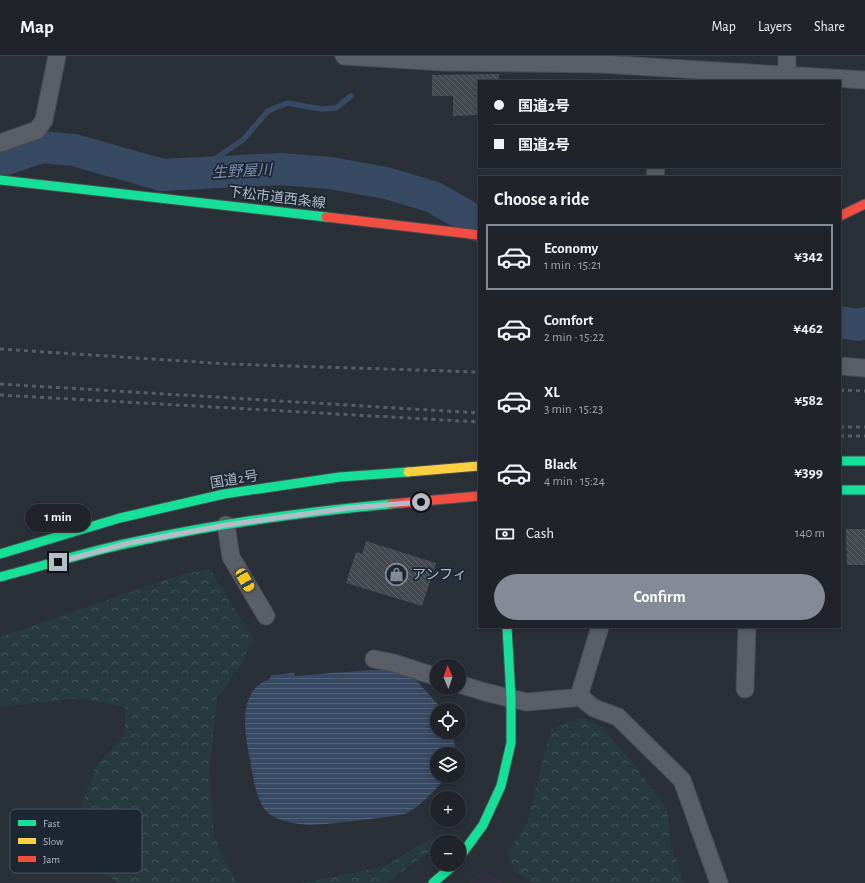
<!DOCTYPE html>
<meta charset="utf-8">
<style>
body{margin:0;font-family:"Alegreya Sans","Noto Sans JP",sans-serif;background:#282c32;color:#f1f3f6;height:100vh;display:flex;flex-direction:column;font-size:15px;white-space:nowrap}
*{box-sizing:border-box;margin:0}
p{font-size:13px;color:#a2a4a8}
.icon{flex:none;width:22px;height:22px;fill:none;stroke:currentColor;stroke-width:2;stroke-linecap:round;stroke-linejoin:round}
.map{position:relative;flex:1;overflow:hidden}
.details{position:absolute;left:478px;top:120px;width:363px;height:452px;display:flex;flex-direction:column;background:#20242a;border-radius:0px;box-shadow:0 2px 6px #0003,0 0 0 1px #3d4147}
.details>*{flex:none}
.banner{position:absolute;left:478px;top:24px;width:363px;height:88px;border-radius:0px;box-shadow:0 2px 6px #0003,0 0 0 1px #3d4147;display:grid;align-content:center;height:88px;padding:0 16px;background:#20242a}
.needle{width:26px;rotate:358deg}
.buttons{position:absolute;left:430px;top:603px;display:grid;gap:8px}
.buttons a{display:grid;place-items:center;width:36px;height:36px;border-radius:50%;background:#20242a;box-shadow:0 2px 6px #0003,0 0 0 1px #3d4147;font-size:20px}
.end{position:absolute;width:18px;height:18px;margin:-9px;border:5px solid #b4bcc9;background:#111;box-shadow:0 0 0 2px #111}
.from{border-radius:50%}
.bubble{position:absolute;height:28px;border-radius:14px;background:#20242a;box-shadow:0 2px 6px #0003,0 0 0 1px #3d4147;font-size:13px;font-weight:600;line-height:28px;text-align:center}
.car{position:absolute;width:12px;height:24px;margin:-12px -6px;border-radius:5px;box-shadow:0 0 3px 1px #0007;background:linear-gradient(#f5c518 24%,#345 0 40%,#f5c518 0 76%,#345 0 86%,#f5c518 0)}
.banner b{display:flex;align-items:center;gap:14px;height:38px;font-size:15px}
.banner b+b{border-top:1px solid #3d4147}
.banner i{width:10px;height:10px;background:#f1f3f6}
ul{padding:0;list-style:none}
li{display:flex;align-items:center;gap:12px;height:66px;margin:0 8px 6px;padding:0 8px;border:2px solid transparent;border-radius:0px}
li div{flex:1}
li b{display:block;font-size:15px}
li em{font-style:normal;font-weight:600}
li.selected{border-color:#848b96}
li>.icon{width:36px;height:36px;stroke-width:1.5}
h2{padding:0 16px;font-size:18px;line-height:48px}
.pay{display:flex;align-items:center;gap:10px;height:44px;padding:0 16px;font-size:15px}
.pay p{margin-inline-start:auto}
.action{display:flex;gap:8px;margin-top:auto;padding:8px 16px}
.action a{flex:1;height:46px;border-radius:24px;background:#848b96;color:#fff;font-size:16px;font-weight:600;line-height:46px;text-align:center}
header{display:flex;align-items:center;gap:24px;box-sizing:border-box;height:56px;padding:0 20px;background:#20242a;border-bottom:1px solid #3d4147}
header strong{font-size:19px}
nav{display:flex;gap:22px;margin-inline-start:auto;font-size:14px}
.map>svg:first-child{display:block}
.medical{fill:#31303e}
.forest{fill:url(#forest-crowns)}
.water{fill:url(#water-rules)}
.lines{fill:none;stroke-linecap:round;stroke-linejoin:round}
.stream{stroke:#384963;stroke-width:5.5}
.river{stroke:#384963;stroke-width:32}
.building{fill:url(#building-back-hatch)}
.street-casing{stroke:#484c53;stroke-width:19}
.fast-casing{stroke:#484c53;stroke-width:11}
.slow-casing{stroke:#484c53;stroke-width:11}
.jam-casing{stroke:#484c53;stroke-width:11}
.street{stroke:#5a5e66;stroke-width:17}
.fast{stroke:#16e098;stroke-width:9}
.slow{stroke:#ffcf43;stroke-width:9}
.jam{stroke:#f24e42;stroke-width:9}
.rail{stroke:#595d64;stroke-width:3;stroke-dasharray:4 4;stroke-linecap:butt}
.route{stroke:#b4bcc9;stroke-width:5}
.labels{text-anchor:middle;stroke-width:3.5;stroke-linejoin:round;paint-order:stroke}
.street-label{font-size:14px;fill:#b4bcc9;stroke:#1d2633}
.poi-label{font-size:14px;fill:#b4bcc9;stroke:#1d2633;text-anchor:start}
.water-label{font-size:15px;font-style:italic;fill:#7c92b1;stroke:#1d2633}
.key{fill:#1d2633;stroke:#4a5360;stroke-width:1}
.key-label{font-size:11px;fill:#b4bcc9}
</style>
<header>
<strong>Map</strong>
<nav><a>Map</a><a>Layers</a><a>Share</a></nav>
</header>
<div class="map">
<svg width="865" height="827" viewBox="0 0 865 827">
<defs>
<pattern id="forest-crowns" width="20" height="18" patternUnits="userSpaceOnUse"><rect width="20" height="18" fill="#273a3e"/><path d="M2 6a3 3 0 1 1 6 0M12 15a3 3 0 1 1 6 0" fill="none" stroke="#445559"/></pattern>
<pattern id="water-rules" width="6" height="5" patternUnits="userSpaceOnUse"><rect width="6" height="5" fill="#384963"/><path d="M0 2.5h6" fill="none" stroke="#526178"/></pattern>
<pattern id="building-back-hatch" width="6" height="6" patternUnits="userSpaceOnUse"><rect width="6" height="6" fill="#444950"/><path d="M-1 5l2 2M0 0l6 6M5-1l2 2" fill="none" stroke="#5d6168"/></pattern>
</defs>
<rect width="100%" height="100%" fill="#2a3038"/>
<path class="medical" d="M 483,814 L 504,827 L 469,827 Z"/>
<path class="forest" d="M 210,513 L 253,582 L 243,606 L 217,642 L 209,719 L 214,780 L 235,824 L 241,827 L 117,827 L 116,825 L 83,807 L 72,774 L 97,708 L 125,678 L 125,651 L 80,642 L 0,651 L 0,581 L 180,519 Z
M 581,662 L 600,669 L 634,708 L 667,754 L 671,789 L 684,827 L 534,827 L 514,815 L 508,798 L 528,763 L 551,673 Z
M 434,781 L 434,792 L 387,827 L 302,827 L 383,811 Z"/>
<path class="water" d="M 371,614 L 396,614 L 417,625 L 440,651 L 442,654 L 437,654 L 437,676 L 452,676 L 456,696 L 455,698 L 437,698 L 437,720 L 447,720 C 435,734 423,748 407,757 C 403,760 316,770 308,769 C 296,768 275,765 266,755 C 257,744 253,723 251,709 C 246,682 234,635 270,623 L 271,619 L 294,617 L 295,620 Z"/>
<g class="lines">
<path class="stream" d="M 193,118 L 244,83 L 268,55 L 287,47 L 321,53 L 336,52 L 351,40"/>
<path class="river" d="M 0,105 L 41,91 L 74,94 L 162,119 L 281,113 L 330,117 L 386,127 L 433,141 L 470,162 L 479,170
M 840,266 L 858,269 L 865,267"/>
</g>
<path class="building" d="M 499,18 L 499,25 L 479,25 L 479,59 L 453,60 L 453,40 L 432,40 L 432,19 Z
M 846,473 L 865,473 L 865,509 L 847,509 Z
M 366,485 L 436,507 L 422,550 L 346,527 L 356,496 L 362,498 Z"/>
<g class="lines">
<defs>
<path id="street" d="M 344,0 L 444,6 L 601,8 L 865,24
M 787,20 L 787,0
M 0,87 L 37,74 L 44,64 L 57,0
M 655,121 L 656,111
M 840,310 L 865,312
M 226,469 L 231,501 L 266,560
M 374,603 L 394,607 L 437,621
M 459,628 L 485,636 L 526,646 L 573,642 L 579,640
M 745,633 L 747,571
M 579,640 L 594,652 L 618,661 L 682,724 L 719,827
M 579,640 L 600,571"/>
<path id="fast" d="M 0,124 L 326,161
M 840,405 L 865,405
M 840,434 L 865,434
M 0,498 L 120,462 L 224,438 L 340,421 L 408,416
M 0,521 C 43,510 86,496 129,487 C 215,468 303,456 391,448
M 459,802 L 483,769 L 501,730 L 511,687 L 511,642 L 507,571
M 433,827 L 455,808"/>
<path id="slow" d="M 408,416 L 479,410"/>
<path id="jam" d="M 840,160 L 865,148
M 326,161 L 479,179
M 391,448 L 479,440"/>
</defs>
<use href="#street" class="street-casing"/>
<use href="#fast" class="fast-casing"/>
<use href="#slow" class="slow-casing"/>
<use href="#jam" class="jam-casing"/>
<use href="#street" class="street"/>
<use href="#fast" class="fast"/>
<use href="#slow" class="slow"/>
<use href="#jam" class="jam"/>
<path class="rail" d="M 0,293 L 228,308 L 479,316
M 0,328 L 479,357
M 840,334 L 865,335
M 0,339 L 479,366
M 840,371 L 865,371
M 840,380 L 865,380"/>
</g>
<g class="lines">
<path class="route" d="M 58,506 L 129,487 L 226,469 L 348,452 L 421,446"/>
</g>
<defs>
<symbol id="shop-ring" viewBox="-11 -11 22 22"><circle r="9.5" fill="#1d2633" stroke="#848b96" stroke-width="1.5"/><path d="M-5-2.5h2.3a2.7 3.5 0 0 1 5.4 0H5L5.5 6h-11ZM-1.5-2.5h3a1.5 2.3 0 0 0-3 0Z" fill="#848b96"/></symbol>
</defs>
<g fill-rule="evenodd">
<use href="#shop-ring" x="384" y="506" width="25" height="25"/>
</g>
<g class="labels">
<g class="street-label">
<text transform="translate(277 141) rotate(7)" y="5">下松市道西条線</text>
<text transform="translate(234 423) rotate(-10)" y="5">国道2号</text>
</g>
<g class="poi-label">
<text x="412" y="523">アンフィ</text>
</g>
<g class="water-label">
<text transform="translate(242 115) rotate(-3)" y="5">生野屋川</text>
</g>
</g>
<rect x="10" y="753" width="132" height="64" rx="6" class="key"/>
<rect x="18" y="764" width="18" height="6" fill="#16e098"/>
<rect x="18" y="782" width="18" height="6" fill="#ffcf43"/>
<rect x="18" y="800" width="18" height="6" fill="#f24e42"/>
<g class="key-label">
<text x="43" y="771">Fast</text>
<text x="43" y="789">Slow</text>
<text x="43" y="807">Jam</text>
</g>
</svg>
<div class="buttons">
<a><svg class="needle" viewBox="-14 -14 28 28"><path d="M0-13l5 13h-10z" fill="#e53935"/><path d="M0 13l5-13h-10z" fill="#a2a4a8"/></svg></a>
<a><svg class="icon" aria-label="locate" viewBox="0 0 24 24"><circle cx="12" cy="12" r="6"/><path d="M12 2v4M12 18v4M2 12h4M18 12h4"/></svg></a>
<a><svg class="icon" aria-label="layers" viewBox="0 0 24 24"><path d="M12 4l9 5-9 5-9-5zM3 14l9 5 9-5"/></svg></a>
<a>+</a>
<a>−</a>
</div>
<i class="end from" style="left:421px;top:446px"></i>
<i class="end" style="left:58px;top:506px"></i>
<div class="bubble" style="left:25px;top:448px;width:66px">1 min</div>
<i class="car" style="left:245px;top:524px;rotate:150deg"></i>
<div class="banner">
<b><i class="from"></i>国道2号</b>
<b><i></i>国道2号</b>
</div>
<section class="details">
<h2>Choose a ride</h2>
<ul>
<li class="selected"><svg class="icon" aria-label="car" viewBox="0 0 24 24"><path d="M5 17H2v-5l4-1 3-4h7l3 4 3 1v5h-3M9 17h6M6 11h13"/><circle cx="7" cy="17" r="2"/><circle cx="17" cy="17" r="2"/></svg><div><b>Economy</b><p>1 min · 15:21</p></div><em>¥342</em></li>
<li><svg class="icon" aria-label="car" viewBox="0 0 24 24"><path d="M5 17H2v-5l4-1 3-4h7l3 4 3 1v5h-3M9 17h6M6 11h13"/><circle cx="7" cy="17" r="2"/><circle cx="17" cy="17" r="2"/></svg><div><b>Comfort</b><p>2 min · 15:22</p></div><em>¥462</em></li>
<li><svg class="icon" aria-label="car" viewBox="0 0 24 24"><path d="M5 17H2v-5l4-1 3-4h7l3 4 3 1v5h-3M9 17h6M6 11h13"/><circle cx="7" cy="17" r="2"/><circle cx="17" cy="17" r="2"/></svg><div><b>XL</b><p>3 min · 15:23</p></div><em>¥582</em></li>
<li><svg class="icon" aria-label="car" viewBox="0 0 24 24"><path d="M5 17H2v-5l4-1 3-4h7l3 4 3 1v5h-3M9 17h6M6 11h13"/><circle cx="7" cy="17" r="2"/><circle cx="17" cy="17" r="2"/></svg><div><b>Black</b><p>4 min · 15:24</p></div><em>¥399</em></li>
</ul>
<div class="pay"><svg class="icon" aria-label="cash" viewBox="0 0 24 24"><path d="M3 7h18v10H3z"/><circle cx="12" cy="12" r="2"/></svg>Cash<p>140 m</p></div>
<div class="action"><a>Confirm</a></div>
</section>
</div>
